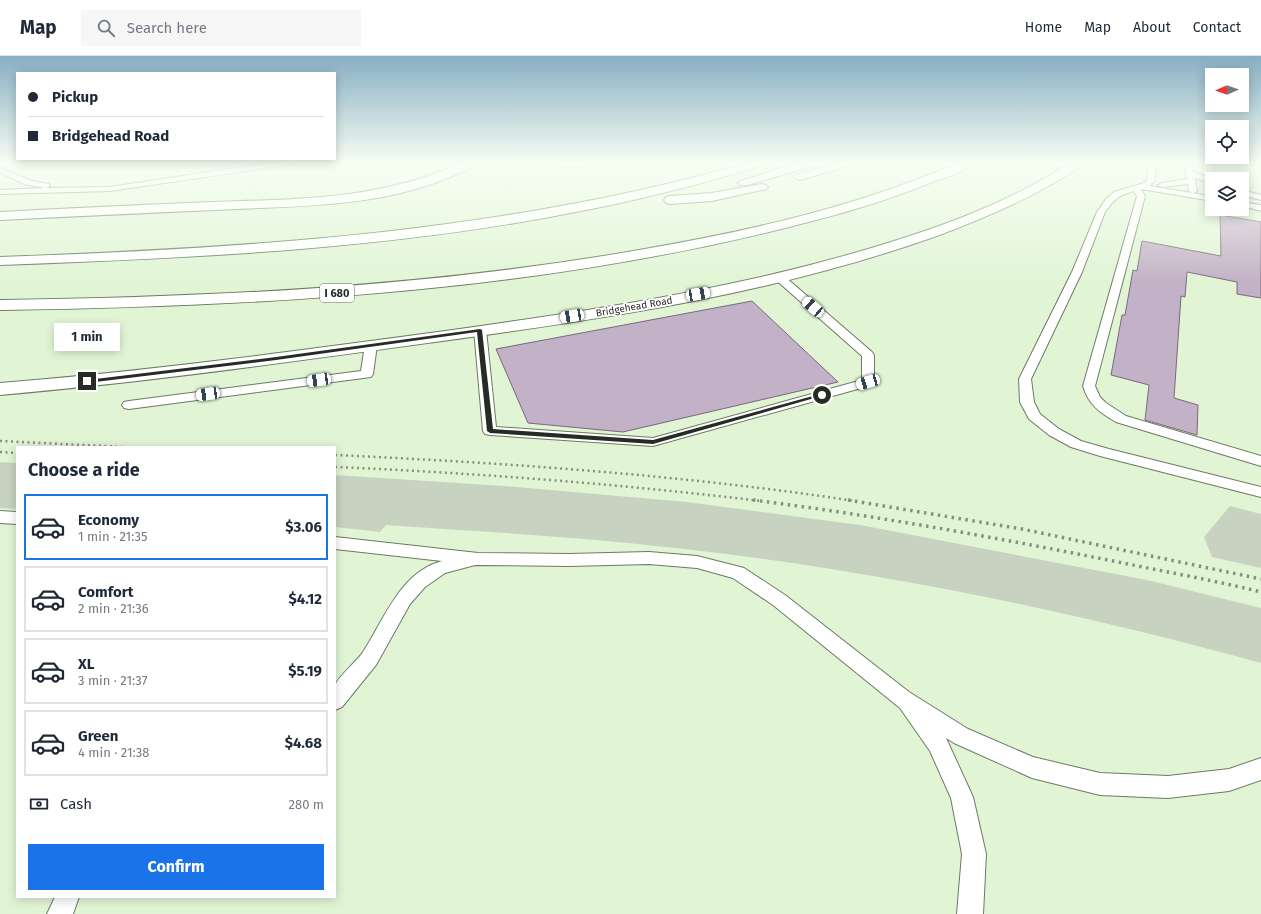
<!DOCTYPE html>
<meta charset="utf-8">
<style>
body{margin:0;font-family:"Fira Sans",sans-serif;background:#f6f6f7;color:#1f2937;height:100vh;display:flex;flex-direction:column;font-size:15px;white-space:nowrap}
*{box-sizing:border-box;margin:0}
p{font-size:13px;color:#747a83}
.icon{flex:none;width:22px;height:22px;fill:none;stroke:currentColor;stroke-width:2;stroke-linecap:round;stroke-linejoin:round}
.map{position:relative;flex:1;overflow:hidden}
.details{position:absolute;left:16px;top:390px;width:320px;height:452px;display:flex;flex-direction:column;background:#fff;border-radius:0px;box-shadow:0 2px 10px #0003}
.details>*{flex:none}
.banner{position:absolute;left:16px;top:16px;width:320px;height:88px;border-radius:0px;box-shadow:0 2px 10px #0003;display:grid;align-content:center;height:88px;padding:0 12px;background:#fff}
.needle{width:26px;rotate:268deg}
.fabs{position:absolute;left:1205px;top:12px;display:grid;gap:8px}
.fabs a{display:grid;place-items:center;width:44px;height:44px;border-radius:0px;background:#fff;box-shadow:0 2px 10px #0003;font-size:20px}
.end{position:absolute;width:18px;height:18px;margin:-9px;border:5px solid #262c23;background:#fff;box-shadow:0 0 0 2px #fff}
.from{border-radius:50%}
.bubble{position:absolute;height:28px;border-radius:0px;background:#fff;box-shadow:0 2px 10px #0003;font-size:13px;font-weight:700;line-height:28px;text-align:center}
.car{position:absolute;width:12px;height:24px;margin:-12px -6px;border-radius:5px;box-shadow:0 0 3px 1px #0007;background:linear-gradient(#fff 24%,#345 0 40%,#fff 0 76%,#345 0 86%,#fff 0)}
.banner b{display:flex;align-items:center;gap:14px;height:38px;font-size:15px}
.banner b+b{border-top:1px solid #e0e1e3}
.banner i{width:10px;height:10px;background:#1f2937}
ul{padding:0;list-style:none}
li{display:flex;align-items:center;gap:12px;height:66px;margin:0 8px 6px;padding:0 4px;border:2px solid #e0e1e3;border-radius:0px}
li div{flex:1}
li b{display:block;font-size:15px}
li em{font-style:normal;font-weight:700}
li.current{border-color:#1a73e8}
li>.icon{width:36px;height:36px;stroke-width:1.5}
h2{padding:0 12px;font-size:18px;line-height:48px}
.pay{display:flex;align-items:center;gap:10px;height:44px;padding:0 12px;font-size:15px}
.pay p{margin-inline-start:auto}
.action{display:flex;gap:8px;margin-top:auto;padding:8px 12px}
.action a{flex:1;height:46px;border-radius:0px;background:#1a73e8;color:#fff;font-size:16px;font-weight:700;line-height:46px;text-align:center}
header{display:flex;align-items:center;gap:24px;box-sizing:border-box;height:56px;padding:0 20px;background:#fff;border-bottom:1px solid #e0e1e3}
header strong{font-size:19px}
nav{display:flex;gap:22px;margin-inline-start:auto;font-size:14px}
.search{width:280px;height:36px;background:#f6f6f7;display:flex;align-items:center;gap:10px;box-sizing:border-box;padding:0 14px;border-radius:0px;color:#747a83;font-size:15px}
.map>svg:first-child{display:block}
.built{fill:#e1f5d5;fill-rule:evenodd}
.green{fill:#c7d3c0}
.building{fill:#c3b1c7;stroke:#79687c}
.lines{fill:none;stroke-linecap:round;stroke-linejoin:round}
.lane-casing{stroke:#6c7a64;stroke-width:2}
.street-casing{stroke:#6c7a64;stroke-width:2}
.highway-casing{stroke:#6c7a64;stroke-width:2}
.lane{fill:#fff;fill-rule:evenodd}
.street{fill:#fff;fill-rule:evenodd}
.highway{fill:#fff;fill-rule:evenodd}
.rail-far1{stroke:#869080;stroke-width:2.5;stroke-dasharray:2 3.5;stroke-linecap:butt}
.rail{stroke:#869080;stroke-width:3.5;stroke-dasharray:2.5 4.5;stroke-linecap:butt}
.route{fill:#262c23}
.labels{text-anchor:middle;stroke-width:3.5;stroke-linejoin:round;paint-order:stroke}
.far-street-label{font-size:10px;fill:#262c23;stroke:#fff}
.shield{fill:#fff;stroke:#676b65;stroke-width:1}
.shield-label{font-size:11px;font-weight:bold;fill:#262c23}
</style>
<header>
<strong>Map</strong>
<div class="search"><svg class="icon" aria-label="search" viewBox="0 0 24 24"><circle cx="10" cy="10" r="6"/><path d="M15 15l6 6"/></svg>Search here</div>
<nav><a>Home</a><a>Map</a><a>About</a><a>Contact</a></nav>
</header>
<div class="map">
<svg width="1261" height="858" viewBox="0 0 1261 858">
<rect width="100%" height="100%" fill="#eefde5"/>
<path class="built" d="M 0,106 L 1261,106 L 1261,858 L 0,858 ZM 1212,123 L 1242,123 L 1242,153 L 1212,153 ZM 17,391 L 335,391 L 335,841 L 17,841 Z"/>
<path class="green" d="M 0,406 L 17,407 L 17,453 L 0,452 Z
M 335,419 L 504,430 L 687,446 L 860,469 L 1147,524 L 1261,552 L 1261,607 C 1072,555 878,515 684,493 C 585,481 485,476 386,469 L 380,476 L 335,471 Z
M 1230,450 L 1261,458 L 1261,512 L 1212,501 L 1204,481 Z"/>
<path class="building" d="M 1220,159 L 1261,166 L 1261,242 L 1237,238 L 1237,226 L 1187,216 L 1185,241 L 1181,240 L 1174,342 L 1198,349 L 1197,379 L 1145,364 L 1149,329 L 1111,319 L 1122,259 L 1125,259 L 1133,214 L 1137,215 L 1142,185 L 1221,200 Z
M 752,245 L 838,326 L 623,376 L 528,367 L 496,293 Z"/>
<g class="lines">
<defs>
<path id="lane" d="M 275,106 L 296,106 L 293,108 L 110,135 L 0,138 L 0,134 L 46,132 L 27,129 L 0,117 L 0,112 L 32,125 L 49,128 L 50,130 L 46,132 L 110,131 Z
M 546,106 L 575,108 L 598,106 L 575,112 Z
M 1148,106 L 1156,106 L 1155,124 L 1150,130 L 1192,137 L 1189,135 L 1188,128 L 1162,131 L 1158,129 L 1162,127 L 1187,123 L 1184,106 L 1192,106 L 1194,116 L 1212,123 L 1212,128 L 1195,122 L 1197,135 L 1193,137 L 1212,141 L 1212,145 L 1141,133 L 1145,140 L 1095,330 L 1100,341 L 1106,347 L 1126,360 L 1261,400 L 1261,410 L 1116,366 C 1100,357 1088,348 1083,330 L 1137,140 L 1134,135 L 1120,140 L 1112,147 L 1105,156 L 1082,216 L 1031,323 L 1034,346 L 1040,358 L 1059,373 L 1081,385 L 1109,393 L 1261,431 L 1261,441 L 1100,400 L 1071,391 L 1049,379 L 1029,363 L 1020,346 L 1019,323 L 1072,216 L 1097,156 L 1106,143 L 1114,136 L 1144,127 L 1147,124 Z
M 1242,134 L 1261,139 L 1261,144 L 1242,139 Z
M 1242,146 L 1261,149 L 1261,155 L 1242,150 Z
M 780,219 L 784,220 L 872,296 L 874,299 L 874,326 L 872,329 L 653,390 L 490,379 L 485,378 L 483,375 L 474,274 L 476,272 L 484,272 L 486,274 L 496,371 L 653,382 L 862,324 L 862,300 L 776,224 L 775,222 Z
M 371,285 L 375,287 L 377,289 L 373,318 L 371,321 L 129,353 L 124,352 L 122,349 L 124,346 L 129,345 L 361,315 L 365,289 L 367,287 Z
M 0,455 L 17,456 L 17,468 L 0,467 Z
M 335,481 L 478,497 L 569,498 L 649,496 L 697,500 L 744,512 L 785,539 L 909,636 L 968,673 L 1033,701 L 1100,717 L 1168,720 L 1229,713 L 1261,702 L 1261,724 L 1229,735 L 1168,742 L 1100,739 L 1032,722 L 954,687 L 946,682 L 973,741 L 986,798 L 983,858 L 957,858 L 962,798 L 951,742 L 930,695 L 900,652 L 773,549 L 733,522 L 697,512 L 649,508 L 569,510 L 475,509 L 445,517 L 425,531 L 410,548 L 376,609 L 342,651 L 335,654 C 335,647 333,635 335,629 C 340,619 356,606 363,596 C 384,564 400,516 442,505 L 335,493 Z
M 55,841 L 79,841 L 73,858 L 47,858 Z"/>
<path id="street" d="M 463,106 L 478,106 C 473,112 464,115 457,118 C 383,152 295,150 215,154 C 144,157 72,160 0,164 L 0,156 C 70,152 141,149 212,146 C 300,143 381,144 463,106 Z
M 1071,106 L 1084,106 C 1075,115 1063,122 1052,128 C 1014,150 974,166 934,181 C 773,238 603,263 435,286 C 290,306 146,326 0,339 L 0,327 C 149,315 297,295 445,275 C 588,255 730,234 868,193 C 939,172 1009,147 1071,106 Z"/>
<path id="highway" d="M 751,106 L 769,106 L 768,108 C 708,126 648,142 586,154 C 394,193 196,202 0,209 L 0,201 C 253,192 507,176 751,106 Z
M 802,106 L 820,106 L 819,108 L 748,129 L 740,129 L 738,127 L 740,125 Z
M 839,106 L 857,106 L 856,108 L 800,124 L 796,123 L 794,121 L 796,119 Z
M 960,106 L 975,106 C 963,116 945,122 930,127 C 893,142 855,154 816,164 C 550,235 274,250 0,254 L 0,244 C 214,241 428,231 639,194 C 749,175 857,151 960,106 Z
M 762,128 L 766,129 L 768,131 L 766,133 L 712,145 L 670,148 L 666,147 L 664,144 L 666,141 L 670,140 L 712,137 Z"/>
</defs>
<use href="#lane" class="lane-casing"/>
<use href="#street" class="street-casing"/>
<use href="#highway" class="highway-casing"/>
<use href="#lane" class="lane"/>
<use href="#street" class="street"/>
<use href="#highway" class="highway"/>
<path class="rail-far1" d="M 0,385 L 125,391
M 0,396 L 17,397
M 335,399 C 509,407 683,419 855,445
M 335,411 C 477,417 619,428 761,445"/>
<path class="rail" d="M 753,444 C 879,460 1004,483 1128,508 C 1172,517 1217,525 1261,536
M 848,444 L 1022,473 L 1261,523"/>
</g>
<linearGradient id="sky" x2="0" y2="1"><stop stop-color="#87aec3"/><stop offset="0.47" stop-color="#f7fef3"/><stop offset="1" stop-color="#f7fef3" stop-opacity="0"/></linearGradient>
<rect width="1261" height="227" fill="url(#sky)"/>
<path class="route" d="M 480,273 L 482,274 L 493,373 L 653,384 L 820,338 L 825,339 L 653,388 L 490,377 L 487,375 L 477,276 L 276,304 L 87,327 L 84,325 L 87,324 L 276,301 Z"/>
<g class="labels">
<g class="far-street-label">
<text transform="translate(634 250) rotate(-10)" y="4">Bridgehead Road</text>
</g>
<rect class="shield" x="320" y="228" width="34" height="18" rx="3"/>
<g class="shield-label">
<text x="337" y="241">I 680</text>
</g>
</g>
</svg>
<div class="fabs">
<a><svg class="needle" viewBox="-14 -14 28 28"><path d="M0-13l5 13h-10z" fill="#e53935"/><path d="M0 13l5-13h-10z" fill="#747a83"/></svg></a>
<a><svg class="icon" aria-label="locate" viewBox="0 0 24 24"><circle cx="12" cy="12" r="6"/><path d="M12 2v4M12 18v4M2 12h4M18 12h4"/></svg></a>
<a><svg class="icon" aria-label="layers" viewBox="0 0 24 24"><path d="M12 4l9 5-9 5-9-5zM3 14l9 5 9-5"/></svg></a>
</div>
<i class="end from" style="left:822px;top:339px"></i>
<i class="end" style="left:87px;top:325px"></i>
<div class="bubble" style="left:54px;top:267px;width:66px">1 min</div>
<i class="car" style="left:698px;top:238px;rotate:80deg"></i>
<i class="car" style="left:813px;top:251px;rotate:311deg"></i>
<i class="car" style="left:572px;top:260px;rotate:261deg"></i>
<i class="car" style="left:319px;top:324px;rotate:262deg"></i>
<i class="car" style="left:868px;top:326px;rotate:254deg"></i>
<i class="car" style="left:208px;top:338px;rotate:262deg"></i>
<div class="banner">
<b><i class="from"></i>Pickup</b>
<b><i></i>Bridgehead Road</b>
</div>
<section class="details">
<h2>Choose a ride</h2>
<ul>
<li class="current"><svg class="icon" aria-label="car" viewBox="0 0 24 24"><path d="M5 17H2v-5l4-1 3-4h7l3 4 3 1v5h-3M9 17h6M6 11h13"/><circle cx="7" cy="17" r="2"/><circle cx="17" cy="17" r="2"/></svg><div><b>Economy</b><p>1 min · 21:35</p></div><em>$3.06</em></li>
<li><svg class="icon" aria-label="car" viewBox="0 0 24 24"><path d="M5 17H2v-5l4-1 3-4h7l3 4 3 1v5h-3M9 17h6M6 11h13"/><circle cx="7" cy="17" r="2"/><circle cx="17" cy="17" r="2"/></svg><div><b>Comfort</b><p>2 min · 21:36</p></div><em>$4.12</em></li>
<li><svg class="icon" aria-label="car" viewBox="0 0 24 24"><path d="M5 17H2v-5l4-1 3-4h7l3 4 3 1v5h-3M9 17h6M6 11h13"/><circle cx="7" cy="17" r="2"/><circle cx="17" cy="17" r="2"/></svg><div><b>XL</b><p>3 min · 21:37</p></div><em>$5.19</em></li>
<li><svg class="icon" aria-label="car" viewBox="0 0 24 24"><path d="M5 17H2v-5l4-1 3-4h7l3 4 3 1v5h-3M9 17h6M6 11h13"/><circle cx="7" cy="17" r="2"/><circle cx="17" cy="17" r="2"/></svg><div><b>Green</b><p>4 min · 21:38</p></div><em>$4.68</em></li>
</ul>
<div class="pay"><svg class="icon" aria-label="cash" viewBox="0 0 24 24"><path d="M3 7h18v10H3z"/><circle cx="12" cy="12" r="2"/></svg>Cash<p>280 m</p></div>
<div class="action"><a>Confirm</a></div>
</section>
</div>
